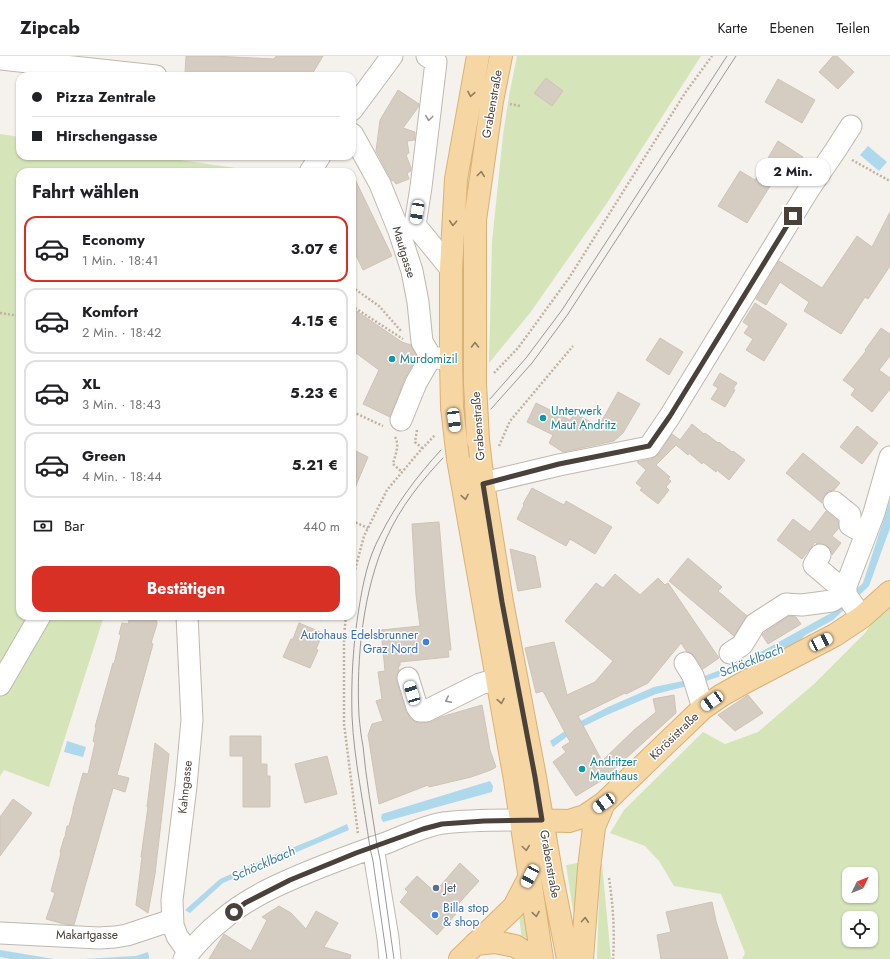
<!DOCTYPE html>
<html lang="de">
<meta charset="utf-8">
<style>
body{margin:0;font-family:Jost,sans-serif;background:#f2f2f2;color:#202124;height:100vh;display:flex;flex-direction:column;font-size:15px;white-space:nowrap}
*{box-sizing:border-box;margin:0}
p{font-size:13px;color:#757577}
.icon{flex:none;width:22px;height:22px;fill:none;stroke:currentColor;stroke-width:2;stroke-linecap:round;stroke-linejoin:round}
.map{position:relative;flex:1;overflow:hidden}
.details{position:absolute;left:16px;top:112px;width:340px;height:452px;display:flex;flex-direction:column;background:#fff;border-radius:12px;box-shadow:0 1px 3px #0004}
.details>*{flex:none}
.top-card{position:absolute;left:16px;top:16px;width:340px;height:88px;border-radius:12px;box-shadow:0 1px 3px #0004;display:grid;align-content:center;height:88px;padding:0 16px;background:#fff}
.needle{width:26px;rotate:47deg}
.controls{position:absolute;left:842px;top:811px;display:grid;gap:8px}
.controls a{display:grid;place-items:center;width:36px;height:36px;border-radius:8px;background:#fff;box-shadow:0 1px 3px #0004;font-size:20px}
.end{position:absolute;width:18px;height:18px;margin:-9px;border:5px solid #49413a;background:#fff;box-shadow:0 0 0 2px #fff}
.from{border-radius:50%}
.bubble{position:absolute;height:28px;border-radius:12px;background:#fff;box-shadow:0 1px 3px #0004;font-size:13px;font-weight:700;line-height:28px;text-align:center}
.car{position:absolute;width:12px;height:24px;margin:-12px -6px;border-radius:5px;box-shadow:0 0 3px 1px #0007;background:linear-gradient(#fff 24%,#345 0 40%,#fff 0 76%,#345 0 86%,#fff 0)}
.top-card b{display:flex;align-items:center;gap:14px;height:38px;font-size:15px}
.top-card b+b{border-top:1px solid #e0e0e0}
.top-card i{width:10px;height:10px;background:#202124}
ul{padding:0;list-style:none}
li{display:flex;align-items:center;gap:12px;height:66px;margin:0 8px 6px;padding:0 8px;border:2px solid #e0e0e0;border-radius:12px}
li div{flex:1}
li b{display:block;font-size:15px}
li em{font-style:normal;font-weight:700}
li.selected{border-color:#d93025}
li>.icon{width:36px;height:36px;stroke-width:1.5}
h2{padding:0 16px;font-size:18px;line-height:48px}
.pay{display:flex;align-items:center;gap:10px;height:44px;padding:0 16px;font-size:15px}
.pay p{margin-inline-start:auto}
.cta{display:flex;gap:8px;margin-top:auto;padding:8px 16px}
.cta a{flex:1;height:46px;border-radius:12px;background:#d93025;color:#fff;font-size:16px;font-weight:700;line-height:46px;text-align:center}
header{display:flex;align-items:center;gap:24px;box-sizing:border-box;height:56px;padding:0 20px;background:#fff;border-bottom:1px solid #e0e0e0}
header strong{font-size:19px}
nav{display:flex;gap:22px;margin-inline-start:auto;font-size:14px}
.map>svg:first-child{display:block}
.green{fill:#d5e5b9;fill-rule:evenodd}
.water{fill:#aed8eb}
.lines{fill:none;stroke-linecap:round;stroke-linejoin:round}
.stream{stroke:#aed8eb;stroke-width:5}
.building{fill:#d5ccc2;stroke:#d0c3b6}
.minor-casing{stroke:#c0b8af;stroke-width:23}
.major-casing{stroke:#dbb174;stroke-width:24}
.path{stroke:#c0b2a1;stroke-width:2.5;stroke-dasharray:2 2;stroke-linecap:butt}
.minor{stroke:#fff;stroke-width:21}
.major{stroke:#f6d6a3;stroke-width:22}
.tram{stroke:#999;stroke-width:1}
.major-bridge-casing{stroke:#dbb174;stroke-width:24;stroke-linecap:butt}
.major-bridge{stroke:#f6d6a3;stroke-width:22}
.oneway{stroke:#8e7d64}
.oneway2{stroke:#9b9693}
.route{stroke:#49413a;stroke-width:5}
.culture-dot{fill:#0f9aa8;stroke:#fff;stroke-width:1.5}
.shop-dot{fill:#3f7fe0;stroke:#fff;stroke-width:1.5}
.service-dot{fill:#5c6f8a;stroke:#fff;stroke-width:1.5}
.labels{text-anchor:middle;stroke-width:3;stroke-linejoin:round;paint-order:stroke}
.street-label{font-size:12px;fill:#49413a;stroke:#fff}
.culture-label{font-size:12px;fill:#0d838f;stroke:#fff;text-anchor:start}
.shop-label{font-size:12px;fill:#366cbe;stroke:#fff;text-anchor:end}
.service-label{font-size:12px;fill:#4e5e75;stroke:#fff;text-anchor:start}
.water-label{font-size:13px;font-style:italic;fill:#377c9d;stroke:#fff}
</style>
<header>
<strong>Zipcab</strong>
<nav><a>Karte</a><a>Ebenen</a><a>Teilen</a></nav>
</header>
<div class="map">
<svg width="890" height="903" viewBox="0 0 890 903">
<rect width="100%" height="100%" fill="#f5f1ec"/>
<path class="green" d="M 486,0 L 491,0 L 466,337 L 462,341 L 460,226 L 468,114 Z
M 517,0 L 701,0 L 607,147 L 530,257 L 489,307 L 492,186 L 503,79 L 509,40 Z
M 0,78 L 20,81 L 20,100 L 153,100 L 263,116 L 20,116 L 20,560 L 104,560 L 49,731 L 4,714 L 0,720 Z
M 890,544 L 890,903 L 742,903 L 745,897 L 734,869 L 721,838 L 674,830 L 659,805 L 645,790 L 610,777 L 624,754 L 703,676 L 725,688 L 758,676 L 814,628 L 864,578 ZM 849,818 L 871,818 L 871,840 L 849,840 ZM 849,862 L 871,862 L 871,884 L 849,884 Z
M 584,806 L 576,874 L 566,809 Z
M 600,806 L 602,808 L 611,903 L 597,903 Z
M 526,851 L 532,890 L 522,885 L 519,859 Z"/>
<path class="water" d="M 868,90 L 887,106 L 879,115 L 860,99 Z
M 890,444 L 890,472 L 869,530 L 833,564 L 748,611 L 703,626 L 656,638 L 607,659 L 576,674 L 553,691 L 550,685 L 577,667 L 608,651 L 654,631 L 702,621 L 746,604 L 831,557 L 863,527 Z
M 67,685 L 86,691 L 83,701 L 64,696 Z
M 490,725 L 493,730 L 492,736 L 383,766 L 381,762 L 382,758 Z
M 347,768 L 349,774 L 223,827 L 190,857 L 185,854 L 220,823 L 274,799 L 314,783 Z
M 0,894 L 54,903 L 11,903 L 0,901 Z
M 148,896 L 149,900 L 149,903 L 83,903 L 136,900 Z"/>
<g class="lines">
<path class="stream" d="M 785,589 L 796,585 L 802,579"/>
</g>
<path class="building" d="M 186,0 L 213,0 L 274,3 L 276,0 L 323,0 L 311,20 L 243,20 L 185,17 Z
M 833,0 L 837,0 L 854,16 L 838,33 L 819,16 Z
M 546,22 L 563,35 L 552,50 L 534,37 Z
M 778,23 L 815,44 L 802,67 L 765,46 Z
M 398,34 L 419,48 L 419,50 L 403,72 L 415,76 L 415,84 L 407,85 L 409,97 L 406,99 L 411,112 L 411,115 L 407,117 L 409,123 L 396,128 L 393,124 L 392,125 L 376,95 L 380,64 Z
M 778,85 L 803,101 L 787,126 L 777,119 L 747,167 L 718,150 L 740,115 L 755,124 Z
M 352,117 L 392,200 L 363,214 L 352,191 Z
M 890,156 L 890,210 L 868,243 L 865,241 L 841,278 L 804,255 L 809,246 L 780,226 L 766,249 L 756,243 L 779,205 L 822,232 L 857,180 L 872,191 Z
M 755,247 L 787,268 L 764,305 L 746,294 L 753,283 L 744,277 L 749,270 L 743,266 Z
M 352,252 L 402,286 L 411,289 L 417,301 L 405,322 L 390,361 L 363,348 L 379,314 L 352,294 Z
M 881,272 L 890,278 L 890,300 L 879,314 L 890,322 L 890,333 L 872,356 L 851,339 L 855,333 L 843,324 L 866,295 L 865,294 Z
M 660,282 L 683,296 L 669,319 L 646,304 Z
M 720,317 L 737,327 L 733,333 L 735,334 L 725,351 L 711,343 L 718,332 L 713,329 Z
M 618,336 L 640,348 L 623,377 L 614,385 L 563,396 L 549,387 L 553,379 L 527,366 L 536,347 L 570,364 L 575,357 L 594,368 L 596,366 L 600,368 Z
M 692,368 L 704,378 L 705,377 L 718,387 L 719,386 L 732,396 L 733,395 L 745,404 L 729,424 L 717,414 L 716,416 L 703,406 L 702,408 L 689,397 L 688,399 L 676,389 L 656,409 L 670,421 L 668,423 L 671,425 L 666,431 L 669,434 L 658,448 L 640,434 L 642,432 L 636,427 L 646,414 L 637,406 L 651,403 L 659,398 L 672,378 L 680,384 Z
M 857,370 L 878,387 L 862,408 L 840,391 Z
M 352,393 L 368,401 L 352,439 Z
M 803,397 L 840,427 L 834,434 L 829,435 L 825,438 L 822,444 L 822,447 L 786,417 Z
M 532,432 L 564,449 L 566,445 L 612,471 L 595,498 L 570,483 L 566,490 L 517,463 L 524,449 L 523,448 Z
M 826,455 L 838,465 L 839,472 L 832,480 L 841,487 L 832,499 L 831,494 L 826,489 L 821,487 L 817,488 L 815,486 L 802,503 L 777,484 L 793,463 L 810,476 Z
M 439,466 L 445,536 L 451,594 L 448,594 L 449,601 L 400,606 L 400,610 L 398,610 L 399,614 L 396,620 L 397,626 L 405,652 L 406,657 L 407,657 L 410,662 L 415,666 L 420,667 L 431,666 L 441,661 L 482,649 L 490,694 L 496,711 L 491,714 L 471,721 L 429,731 L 428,729 L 379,748 L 368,679 L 372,668 L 383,665 L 376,645 L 382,643 L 378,616 L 385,615 L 381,574 L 420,570 L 416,539 L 412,468 Z
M 510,493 L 535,500 L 541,531 L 518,535 Z
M 688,502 L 722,531 L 718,535 L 747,560 L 734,580 L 669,525 Z
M 615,518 L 640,539 L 658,522 L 665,529 L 668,527 L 719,602 L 703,613 L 695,601 L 691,597 L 687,596 L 681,587 L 648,627 L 626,638 L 625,637 L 578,660 L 602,705 L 634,674 L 656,656 L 653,643 L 674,639 L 676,657 L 623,705 L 609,720 L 576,740 L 553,706 L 566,696 L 562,691 L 570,686 L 543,635 L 536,637 L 525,592 L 554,586 L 567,639 L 595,626 L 613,605 L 565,565 L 596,527 L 603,532 Z
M 130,560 L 156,560 L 157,568 L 151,587 L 153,588 L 117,719 L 129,722 L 125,736 L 113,732 L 74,869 L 64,868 L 46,863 L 55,837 L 51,835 L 61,797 L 60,796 L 64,782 L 65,781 L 67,770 L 69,770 L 73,755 L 73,753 L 83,717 L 88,718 L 95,687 L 93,685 L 96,672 L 95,671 L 113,607 L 114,608 L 121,579 L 119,578 L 122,567 L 128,568 Z
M 789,560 L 796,561 L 801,568 L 768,588 L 762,579 L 764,577 Z
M 299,567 L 323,577 L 316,593 L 318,594 L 310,612 L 283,601 L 291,583 L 293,583 Z
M 748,639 L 763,657 L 735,675 L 718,659 Z
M 230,680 L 261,680 L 261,708 L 267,708 L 267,720 L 270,720 L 270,751 L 243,751 L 243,700 L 230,700 Z
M 155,687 L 169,698 L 155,818 L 148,857 L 136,849 L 142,801 L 141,801 L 148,751 L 147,751 Z
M 327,700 L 337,738 L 305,747 L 295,708 Z
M 13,743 L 32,757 L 0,800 L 0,761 Z
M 460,807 L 479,825 L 452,855 L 456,858 L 437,879 L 400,846 L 408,836 L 405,833 L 417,820 L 435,836 Z
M 712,846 L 716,865 L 728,903 L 661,903 L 657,879 L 671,876 L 666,856 Z
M 279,850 L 291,857 L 306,873 L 316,855 L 338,867 L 324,891 L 351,899 L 350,903 L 209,903 L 224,878 L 251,895 L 267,864 L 262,861 Z"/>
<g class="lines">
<defs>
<path id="minor" d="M 0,3 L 156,20
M 352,54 L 392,0
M 352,78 L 353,79 L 380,128 L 399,175 L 412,215 L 418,246 L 422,286 L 431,301 L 451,304
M 310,116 L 320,100
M 415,169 L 451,213
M 399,175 L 415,169 L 421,131 L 436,6 L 427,0
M 401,364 L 416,327 L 431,301
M 483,427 L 559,409 L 649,391 L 670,360 L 809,133 L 835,95 L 851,70
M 834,446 L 850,459 L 850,469 L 866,478
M 820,499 L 814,509 L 834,526 L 846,530
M 187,560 L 192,664 L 186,730 L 172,844 L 173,869 L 177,880 L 189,897
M 862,561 L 846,539 L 846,530 L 874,457 L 890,401
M 730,597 L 742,589 L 755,568 L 786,548 L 802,549 L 832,545 L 846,536
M 685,607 L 693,620 L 703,652
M 408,622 L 417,651 L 420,655 L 426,655 L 480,628 L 497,623
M 0,629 L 40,560
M 373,791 L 388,882 L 390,903
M 0,877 L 99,882 L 115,881 L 127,879 L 172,864
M 184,903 C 195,889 208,875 222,864 C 251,839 288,824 323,810 C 344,802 365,794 386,787 C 404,780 424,770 443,767 C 469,764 496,764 522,764"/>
<path id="major" d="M 475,328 L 475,164 L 492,45 L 501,0
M 452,351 L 451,304 L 451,213 L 456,123 L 478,0
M 478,384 L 483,427 L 502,546 L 535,721 L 551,816 L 568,903
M 458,403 L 515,724 L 542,903
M 529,764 L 569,765 L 585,760 L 604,747 L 703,652 L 722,639 L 747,625 L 835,579 L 862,561 L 890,536
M 475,888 L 495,886 L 515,890 L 536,903
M 460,903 L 514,851 L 530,820
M 582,903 L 589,812 L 594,771 L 604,747"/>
</defs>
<use href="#minor" class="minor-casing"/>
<use href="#major" class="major-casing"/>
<path class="path" d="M 510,48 L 520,50
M 852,104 L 890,125
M 352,231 L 379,250 L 402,276
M 355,252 L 403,283
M 0,257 L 20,260
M 494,317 L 518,292 L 569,222 L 685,37 L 712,0
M 353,356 L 383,370
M 417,374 L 415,386 L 422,392
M 395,381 C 400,390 395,399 393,408 L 402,416
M 499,390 L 510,365 L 573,290
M 352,465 L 368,472
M 352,525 L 364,480 L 387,434 L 419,396 L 435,379
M 346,560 L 344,580 L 344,668 L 358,778
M 609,822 C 613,849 615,876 613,903"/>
<use href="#minor" class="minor"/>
<use href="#major" class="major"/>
<path class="tram" d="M 490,343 L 526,302 L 562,254 L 727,0
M 491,353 L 532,307 L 568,258 L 736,0
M 387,903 L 373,805 L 370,792 C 364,749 354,704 352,660 C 351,624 353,588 359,552 C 363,527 368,502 380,480 C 396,448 417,420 441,394
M 394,903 L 380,803 L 377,789 C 372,756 366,723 363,690 C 361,680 360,670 359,660 C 356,603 363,533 387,481 C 400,452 421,425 443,402"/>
<defs>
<path id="major-bridge" d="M 475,328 L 478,384
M 452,351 L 458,403"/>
</defs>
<use href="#major-bridge" class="major-bridge-casing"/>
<use href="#major-bridge" class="major-bridge"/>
</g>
<defs><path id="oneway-chevron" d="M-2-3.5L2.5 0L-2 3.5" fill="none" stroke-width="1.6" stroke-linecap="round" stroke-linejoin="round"/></defs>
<g class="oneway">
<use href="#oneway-chevron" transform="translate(471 38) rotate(100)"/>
<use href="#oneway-chevron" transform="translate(481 118) rotate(-82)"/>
<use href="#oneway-chevron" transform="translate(453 167) rotate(93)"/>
<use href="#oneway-chevron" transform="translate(475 289) rotate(-90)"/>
<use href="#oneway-chevron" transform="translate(465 441) rotate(80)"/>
<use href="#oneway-chevron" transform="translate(501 645) rotate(80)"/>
<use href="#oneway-chevron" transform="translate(526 792) rotate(82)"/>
<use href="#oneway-chevron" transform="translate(536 858) rotate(81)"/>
<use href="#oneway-chevron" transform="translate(585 864) rotate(-86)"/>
</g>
<g class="oneway2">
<use href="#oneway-chevron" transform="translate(429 62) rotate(97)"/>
<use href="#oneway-chevron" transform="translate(448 644) rotate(154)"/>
</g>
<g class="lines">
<path class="route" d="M 234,856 L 245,847 L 290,824 L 356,797 L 423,773 L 442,768 L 484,765 L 542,764 L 535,721 L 502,546 L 483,428 L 559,408 L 649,390 L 670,360 L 793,160"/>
</g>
<g class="culture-dot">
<circle cx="392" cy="303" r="4"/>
<circle cx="543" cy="362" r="4"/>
<circle cx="582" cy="713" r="4"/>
</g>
<g class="shop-dot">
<circle cx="426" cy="586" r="4"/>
<circle cx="435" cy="859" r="4"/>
</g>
<circle class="service-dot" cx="436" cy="832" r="4"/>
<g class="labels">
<g class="street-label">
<text transform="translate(492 48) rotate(-80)" y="4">Grabenstraße</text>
<text transform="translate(404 196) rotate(73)" y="4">Mautgasse</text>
<text transform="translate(478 370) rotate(-94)" y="4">Grabenstraße</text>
<text transform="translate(674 680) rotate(-44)" y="4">Körösistraße</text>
<text transform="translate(185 731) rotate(-84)" y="4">Kahngasse</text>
<text transform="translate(550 808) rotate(80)" y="4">Grabenstraße</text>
<text x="87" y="883">Makartgasse</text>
</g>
<g class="culture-label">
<text x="400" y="307">Murdomizil</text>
<text x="551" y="359">Unterwerk<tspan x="551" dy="14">Maut Andritz</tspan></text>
<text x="590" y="710">Andritzer<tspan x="590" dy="14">Mauthaus</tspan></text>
</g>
<g class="shop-label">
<text x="418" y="583">Autohaus Edelsbrunner<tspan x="418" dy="14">Graz Nord</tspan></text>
<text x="443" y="856" text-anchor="start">Billa stop<tspan x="443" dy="14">&amp; shop</tspan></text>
</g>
<g class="service-label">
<text x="444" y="836">Jet</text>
</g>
<g class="water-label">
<text transform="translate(751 604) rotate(-22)" y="5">Schöcklbach</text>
<text transform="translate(263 807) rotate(-24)" y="5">Schöcklbach</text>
</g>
</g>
</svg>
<div class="controls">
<a><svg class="needle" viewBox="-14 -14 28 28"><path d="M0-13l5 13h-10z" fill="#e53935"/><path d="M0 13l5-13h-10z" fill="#757577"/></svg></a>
<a><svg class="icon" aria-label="locate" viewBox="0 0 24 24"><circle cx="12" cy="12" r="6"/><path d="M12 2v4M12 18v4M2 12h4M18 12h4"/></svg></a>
</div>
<i class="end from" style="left:234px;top:856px"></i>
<i class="end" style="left:793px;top:160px"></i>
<div class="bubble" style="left:756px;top:102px;width:74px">2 Min.</div>
<i class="car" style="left:417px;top:156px;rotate:189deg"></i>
<i class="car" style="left:454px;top:364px;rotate:173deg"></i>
<i class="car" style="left:821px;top:586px;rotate:63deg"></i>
<i class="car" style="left:412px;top:637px;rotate:343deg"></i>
<i class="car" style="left:712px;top:645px;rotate:236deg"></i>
<i class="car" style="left:604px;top:747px;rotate:235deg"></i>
<i class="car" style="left:530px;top:820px;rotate:208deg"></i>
<div class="top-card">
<b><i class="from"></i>Pizza Zentrale</b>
<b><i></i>Hirschengasse</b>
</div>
<section class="details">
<h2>Fahrt wählen</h2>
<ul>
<li class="selected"><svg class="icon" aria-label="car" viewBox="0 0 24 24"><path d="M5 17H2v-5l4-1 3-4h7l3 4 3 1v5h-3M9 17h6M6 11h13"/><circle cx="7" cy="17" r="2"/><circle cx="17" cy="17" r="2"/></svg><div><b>Economy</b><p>1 Min. · 18:41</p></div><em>3.07 €</em></li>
<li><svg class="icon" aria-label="car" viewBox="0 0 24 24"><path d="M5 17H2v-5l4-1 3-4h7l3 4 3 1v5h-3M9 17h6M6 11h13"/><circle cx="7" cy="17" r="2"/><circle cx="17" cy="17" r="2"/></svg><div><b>Komfort</b><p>2 Min. · 18:42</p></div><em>4.15 €</em></li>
<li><svg class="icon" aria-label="car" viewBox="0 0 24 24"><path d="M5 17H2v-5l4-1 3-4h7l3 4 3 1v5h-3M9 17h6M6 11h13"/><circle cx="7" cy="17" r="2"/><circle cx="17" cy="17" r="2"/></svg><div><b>XL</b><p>3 Min. · 18:43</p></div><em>5.23 €</em></li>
<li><svg class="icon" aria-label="car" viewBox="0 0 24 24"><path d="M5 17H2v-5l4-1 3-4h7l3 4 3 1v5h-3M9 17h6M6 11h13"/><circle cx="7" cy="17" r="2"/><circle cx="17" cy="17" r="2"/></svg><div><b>Green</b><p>4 Min. · 18:44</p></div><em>5.21 €</em></li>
</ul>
<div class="pay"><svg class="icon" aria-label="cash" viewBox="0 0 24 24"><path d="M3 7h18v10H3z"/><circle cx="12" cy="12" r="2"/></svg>Bar<p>440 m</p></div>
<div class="cta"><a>Bestätigen</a></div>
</section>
</div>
